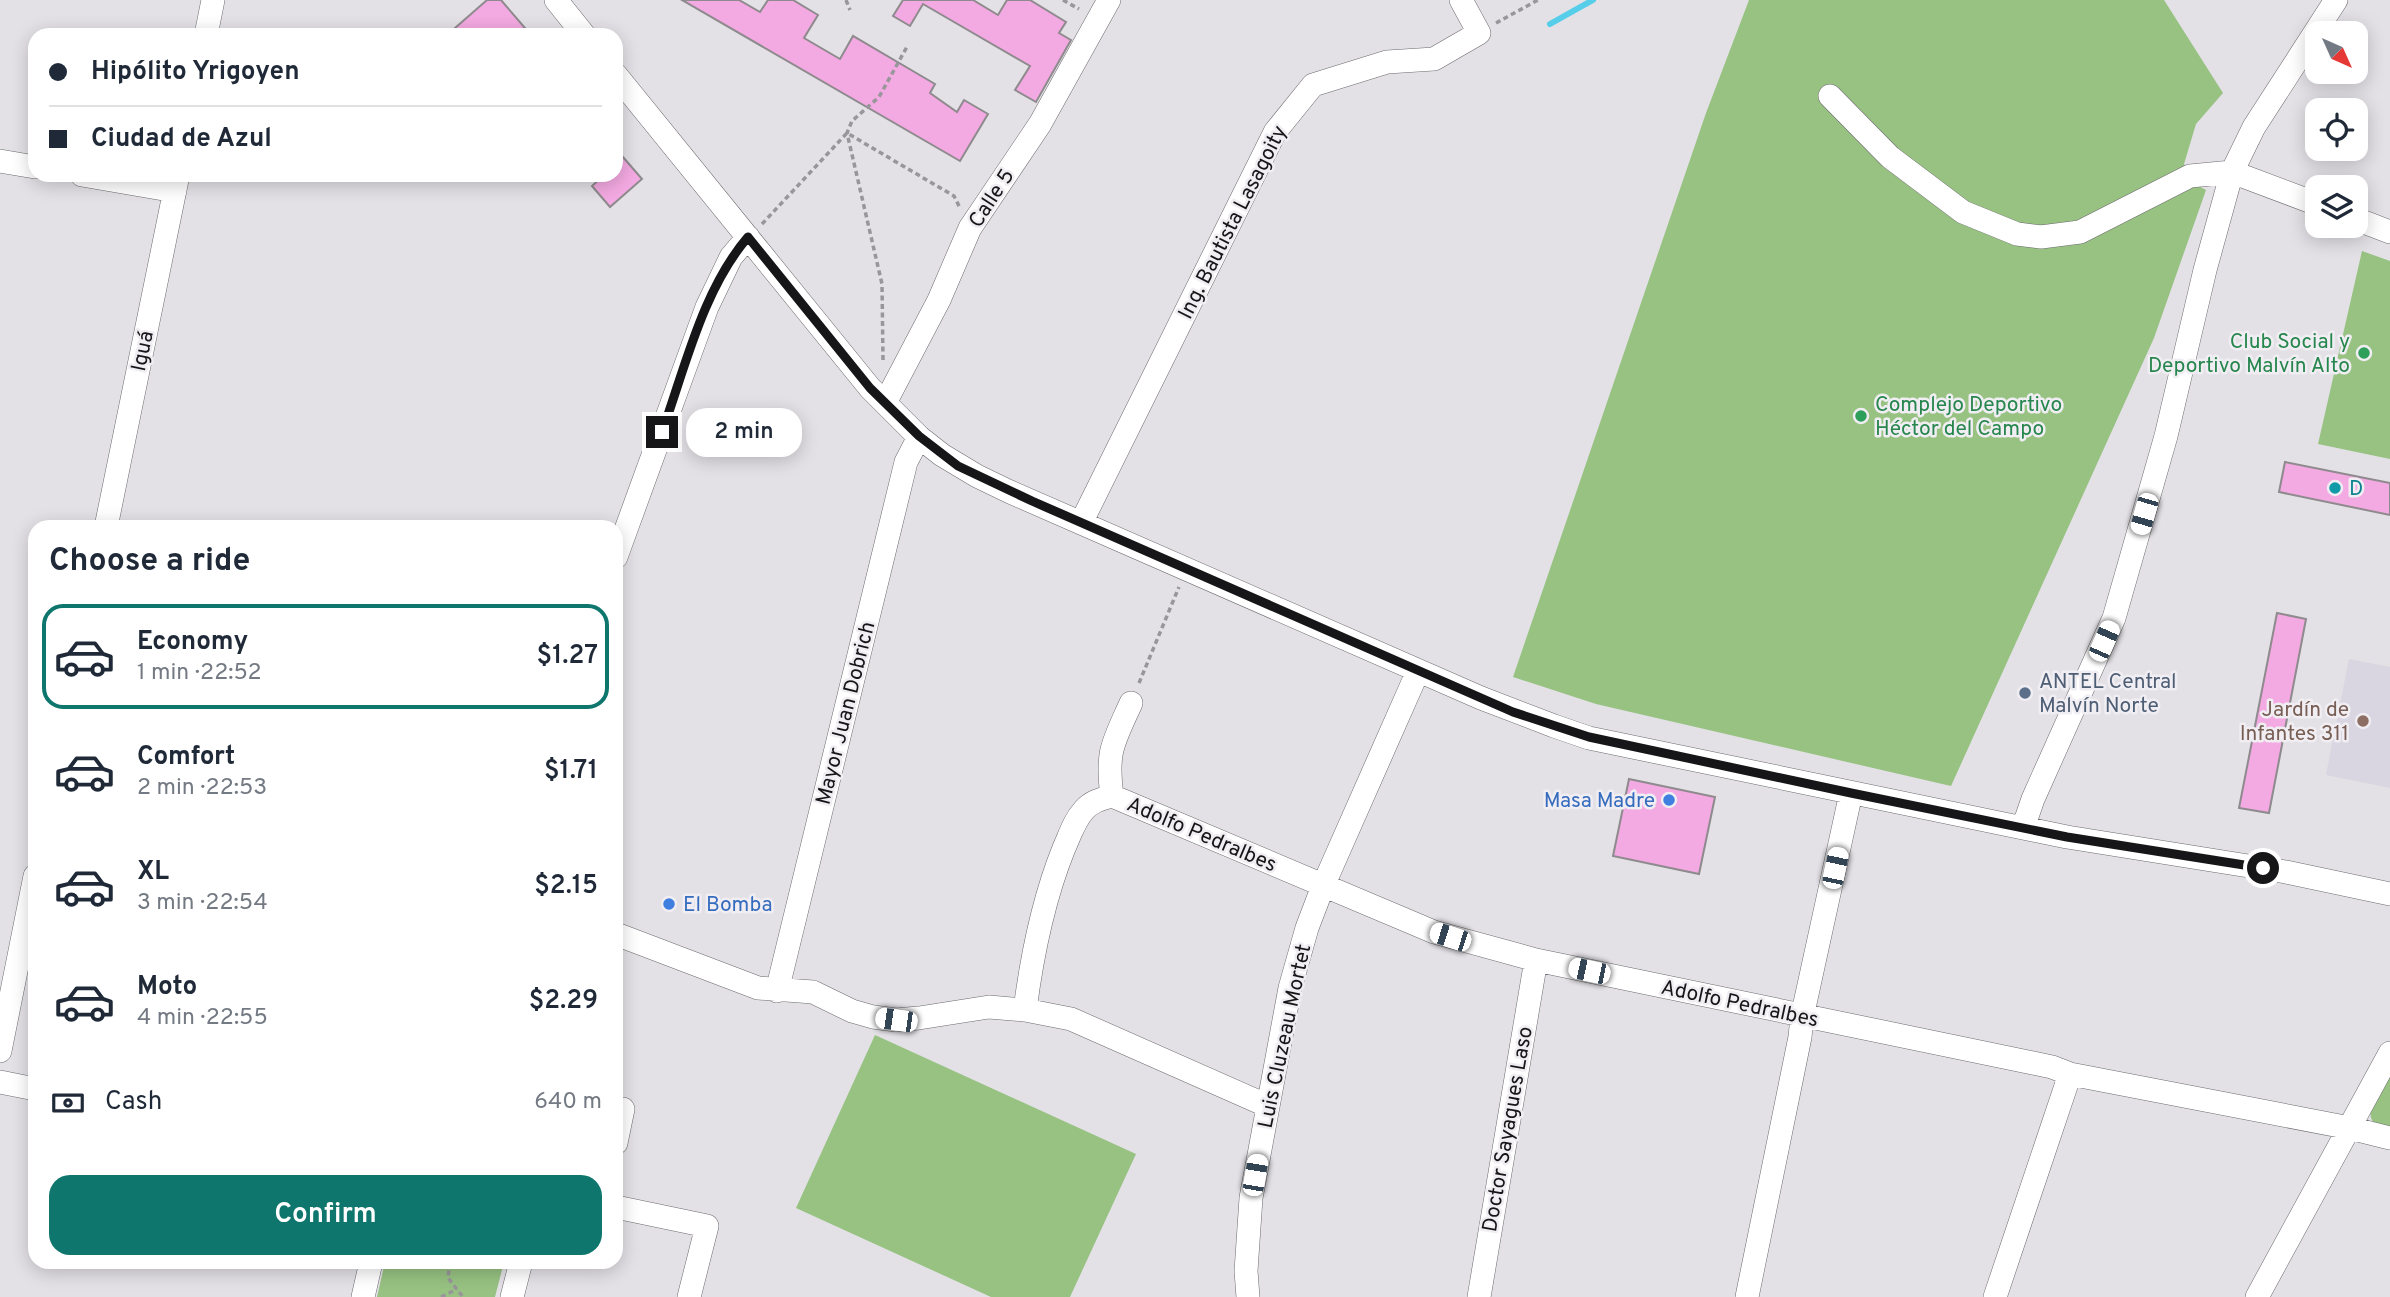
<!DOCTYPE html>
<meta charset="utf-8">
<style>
body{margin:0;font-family:Overpass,sans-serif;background:#f2f2f3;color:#1f2937;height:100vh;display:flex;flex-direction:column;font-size:26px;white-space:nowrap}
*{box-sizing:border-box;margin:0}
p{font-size:23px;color:#747a83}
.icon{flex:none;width:38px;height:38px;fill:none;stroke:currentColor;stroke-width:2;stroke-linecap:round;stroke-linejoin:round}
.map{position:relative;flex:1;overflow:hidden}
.panel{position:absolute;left:28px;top:520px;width:595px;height:749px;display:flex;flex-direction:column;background:#fff;border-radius:21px;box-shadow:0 4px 18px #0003}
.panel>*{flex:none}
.guide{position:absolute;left:28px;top:28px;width:595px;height:154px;border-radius:21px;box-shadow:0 4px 18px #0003;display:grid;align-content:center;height:154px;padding:0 21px;background:#fff}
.needle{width:46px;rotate:135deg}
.fabs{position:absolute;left:2305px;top:21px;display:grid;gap:14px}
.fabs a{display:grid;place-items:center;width:63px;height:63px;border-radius:14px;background:#fff;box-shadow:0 4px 18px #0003;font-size:35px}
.end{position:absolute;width:32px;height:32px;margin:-16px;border:9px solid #161517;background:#fff;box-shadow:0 0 0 4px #fff}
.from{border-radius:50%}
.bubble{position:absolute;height:49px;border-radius:21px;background:#fff;box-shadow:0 4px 18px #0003;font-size:23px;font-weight:600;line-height:49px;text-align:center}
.car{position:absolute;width:21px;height:42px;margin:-21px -10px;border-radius:9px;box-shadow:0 0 5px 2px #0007;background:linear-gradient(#fff 24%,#345 0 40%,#fff 0 76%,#345 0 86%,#fff 0)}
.guide b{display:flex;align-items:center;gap:24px;height:66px;font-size:26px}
.guide b+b{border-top:2px solid #e0e1e3}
.guide i{width:18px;height:18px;background:#1f2937}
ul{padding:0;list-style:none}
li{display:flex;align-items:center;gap:21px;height:105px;margin:0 14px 10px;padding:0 7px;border:4px solid transparent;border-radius:21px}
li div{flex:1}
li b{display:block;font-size:26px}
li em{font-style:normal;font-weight:600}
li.selected{border-color:#0f766e}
li>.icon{width:63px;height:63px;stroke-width:1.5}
h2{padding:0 21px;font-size:32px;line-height:84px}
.pay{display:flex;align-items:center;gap:18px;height:77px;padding:0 21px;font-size:26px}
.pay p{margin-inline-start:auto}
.cta{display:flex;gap:14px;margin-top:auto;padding:14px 21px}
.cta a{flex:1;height:80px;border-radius:21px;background:#0f766e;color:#fff;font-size:28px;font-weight:600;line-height:80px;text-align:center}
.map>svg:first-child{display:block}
.built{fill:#d9d5e1}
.green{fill:#97c282}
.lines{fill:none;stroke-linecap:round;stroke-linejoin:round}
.stream{stroke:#56ceea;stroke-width:6}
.building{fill:#f3a9e1;stroke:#8e8a8d;stroke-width:2}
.minor-casing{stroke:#6c6a6e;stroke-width:24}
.path{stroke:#98969a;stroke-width:3.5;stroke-dasharray:5 3.5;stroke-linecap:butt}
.minor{stroke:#fff;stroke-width:23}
.route{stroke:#161517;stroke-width:9}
.leisure-dot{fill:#2e9e5b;stroke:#f0eef3;stroke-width:2.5}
.culture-dot{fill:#0f9aa8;stroke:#f0eef3;stroke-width:2.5}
.service-dot{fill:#5c6f8a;stroke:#f0eef3;stroke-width:2.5}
.education-dot{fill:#8d6e63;stroke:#f0eef3;stroke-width:2.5}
.shop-dot{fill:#3f7fe0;stroke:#f0eef3;stroke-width:2.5}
.labels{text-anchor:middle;stroke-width:5;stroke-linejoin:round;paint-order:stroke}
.street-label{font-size:21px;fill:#161517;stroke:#f0eef3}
.leisure-label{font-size:21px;fill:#27864d;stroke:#f0eef3;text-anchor:end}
.culture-label{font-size:21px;fill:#0d838f;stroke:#f0eef3;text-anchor:start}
.service-label{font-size:21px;fill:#4e5e75;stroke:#f0eef3;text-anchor:start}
.education-label{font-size:21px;fill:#785e54;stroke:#f0eef3;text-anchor:end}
.shop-label{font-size:21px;fill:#366cbe;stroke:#f0eef3;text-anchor:end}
</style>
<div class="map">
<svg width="2390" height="1297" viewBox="0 0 2390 1297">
<rect width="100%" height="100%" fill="#e3e1e6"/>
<path class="built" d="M 2349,659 L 2390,667 L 2390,788 L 2326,775 Z"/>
<path class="green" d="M 1749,0 L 2164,0 L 2223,93 L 2196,124 L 2184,164 L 2195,184 L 2206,190 L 2154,338 L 1951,786 L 1596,704 L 1513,677 L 1706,113 Z
M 2362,251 L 2390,261 L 2390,459 L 2318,444 Z
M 875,1035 L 1136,1154 L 1070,1297 L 991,1297 L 796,1208 Z
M 2390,1071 L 2390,1130 C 2352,1123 2379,1092 2390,1071 Z
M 385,1262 L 504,1262 L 495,1297 L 377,1297 Z"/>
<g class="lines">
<path class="stream" d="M 1550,24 L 1593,0"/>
</g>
<path class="building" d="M 487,0 L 501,0 L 531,35 L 447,35 Z
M 682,0 L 739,0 L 760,12 L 768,0 L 793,0 L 818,15 L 804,38 L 840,59 L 853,36 L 935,84 L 930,93 L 957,112 L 964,100 L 988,114 L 960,161 Z
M 903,0 L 973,0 L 998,15 L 1007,0 L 1030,0 L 1066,22 L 1059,33 L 1071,40 L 1036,102 L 1015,90 L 1030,66 L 923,4 L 910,26 L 893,16 Z
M 616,149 L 642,179 L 610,207 L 592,186 L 604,175 L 616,175 Z
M 2285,462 L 2390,483 L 2390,515 L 2279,492 Z
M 2277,613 L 2306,619 L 2269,813 L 2239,808 Z
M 1629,779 L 1715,797 L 1699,874 L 1613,856 Z"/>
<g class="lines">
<defs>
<path id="minor" d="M 556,0 L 584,35
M 206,35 L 213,0
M 616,75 L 870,388 L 919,437 L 942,455 L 977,476 L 1008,491 L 1481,698 L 1554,726 L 1589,738 L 2067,837 L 2286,872 L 2390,894
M 1830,96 L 1890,157 L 1963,212 L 2017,234 L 2041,237 L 2080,232 L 2190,176 L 2232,172 L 2317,204
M 0,161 L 35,167
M 82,175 L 175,191
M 2356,219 L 2390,232
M 885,403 L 939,300 L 970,228 L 1040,124 L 1109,0
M 1081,523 L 1275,132 L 1313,85 L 1387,62 L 1434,59 L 1479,33 L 1461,0
M 106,527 L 178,175
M 616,557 L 707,307 L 731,257 L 748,237
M 1112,796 L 1434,932 L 1536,960 L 2052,1067 L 2070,1074 L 2350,1128 L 2390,1138
M 1112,796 C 1106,751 1113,743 1131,703
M 2023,828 L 2033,799 L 2114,618 L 2166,436 L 2205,270 L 2232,172 L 2254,127 L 2336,0
M 616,934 L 758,988 L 813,992 L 852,1011 L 873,1017 L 896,1020 L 919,1018 L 989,1007 L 1025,1010 L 1071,1019 L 1268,1106
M 777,991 L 906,462 L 919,437
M 1025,1010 C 1032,955 1043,900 1064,848 C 1070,835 1074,821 1084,810 C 1092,801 1102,799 1112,796
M 0,1051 L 35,876
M 0,1082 L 35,1089
M 616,1143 L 623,1109
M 616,1207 L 707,1226 L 689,1297
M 363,1297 L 371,1262
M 512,1297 L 521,1262
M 1248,1297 L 1246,1271 L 1251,1198 L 1290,988 L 1307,928 L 1323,886 L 1418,671
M 1479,1297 L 1536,960
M 1747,1297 L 1800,1037 L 1802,1017 L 1851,793
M 1995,1297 L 2070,1074
M 2257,1297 L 2390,1053"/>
</defs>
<use href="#minor" class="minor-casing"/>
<path class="path" d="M 846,0 L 850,10
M 1063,0 L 1079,9
M 1496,23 L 1538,0
M 762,224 L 847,133 L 954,196 L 960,208
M 883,360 L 882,284 L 847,133 L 852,121 L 879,97 L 908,45
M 1139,683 L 1179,587
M 450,1262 L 448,1278 L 463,1297
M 441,1297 L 457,1289"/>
<use href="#minor" class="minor"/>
</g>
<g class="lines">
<path class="route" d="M 662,432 C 685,368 703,289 748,237 L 870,388 L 919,436 L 958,466 L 1032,501 L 1513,712 L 1589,737 L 1851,793 L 2067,837 L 2263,868"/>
</g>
<g class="leisure-dot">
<circle cx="2364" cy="353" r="7"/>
<circle cx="1861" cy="416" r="7"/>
</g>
<circle class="culture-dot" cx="2335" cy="488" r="7"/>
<circle class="service-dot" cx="2025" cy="693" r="7"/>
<circle class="education-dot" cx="2363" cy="721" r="7"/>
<g class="shop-dot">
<circle cx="1669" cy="800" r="7"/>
<circle cx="669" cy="904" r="7"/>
</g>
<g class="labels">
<g class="street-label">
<text transform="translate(991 198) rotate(-57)" y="7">Calle 5</text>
<text transform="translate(1232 222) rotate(-63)" y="7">Ing. Bautista Lasagoity</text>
<text transform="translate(142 351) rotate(-78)" y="7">Iguá</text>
<text transform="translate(845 713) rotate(-76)" y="7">Mayor Juan Dobrich</text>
<text transform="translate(1202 834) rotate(23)" y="7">Adolfo Pedralbes</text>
<text transform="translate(1740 1003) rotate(12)" y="7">Adolfo Pedralbes</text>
<text transform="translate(1284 1036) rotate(-78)" y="7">Luis Cluzeau Mortet</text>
<text transform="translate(1507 1129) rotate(-80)" y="7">Doctor Sayagues Laso</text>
</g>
<g class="leisure-label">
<text x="2350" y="348">Club Social y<tspan x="2350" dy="24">Deportivo Malvín Alto</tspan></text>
<text x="1875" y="411" text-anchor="start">Complejo Deportivo<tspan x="1875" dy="24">Héctor del Campo</tspan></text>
</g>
<g class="culture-label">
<text x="2349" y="495">D</text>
</g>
<g class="service-label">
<text x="2039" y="688">ANTEL Central<tspan x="2039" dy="24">Malvín Norte</tspan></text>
</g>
<g class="education-label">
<text x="2349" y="716">Jardín de<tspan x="2349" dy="24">Infantes 311</tspan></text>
</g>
<g class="shop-label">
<text x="1655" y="807">Masa Madre</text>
<text x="683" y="911" text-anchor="start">El Bomba</text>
</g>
</g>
</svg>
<div class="fabs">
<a><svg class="needle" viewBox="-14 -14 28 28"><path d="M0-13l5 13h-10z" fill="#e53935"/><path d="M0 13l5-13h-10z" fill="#747a83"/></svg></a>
<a><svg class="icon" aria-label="locate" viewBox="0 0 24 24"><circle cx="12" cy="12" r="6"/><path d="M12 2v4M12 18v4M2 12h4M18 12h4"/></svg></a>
<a><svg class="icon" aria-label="layers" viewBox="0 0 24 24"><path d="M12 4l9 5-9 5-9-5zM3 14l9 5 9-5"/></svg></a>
</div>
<i class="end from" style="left:2263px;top:868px"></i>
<i class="end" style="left:662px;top:432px"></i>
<div class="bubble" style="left:686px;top:408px;width:116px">2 min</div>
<i class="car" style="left:2144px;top:514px;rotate:196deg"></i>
<i class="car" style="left:2104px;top:641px;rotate:24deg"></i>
<i class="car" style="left:1835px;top:868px;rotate:12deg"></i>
<i class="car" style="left:1450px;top:937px;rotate:288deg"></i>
<i class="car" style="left:1589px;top:971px;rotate:282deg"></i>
<i class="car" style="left:896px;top:1020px;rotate:278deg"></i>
<i class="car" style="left:1255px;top:1175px;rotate:10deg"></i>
<div class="guide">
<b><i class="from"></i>Hipólito Yrigoyen</b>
<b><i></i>Ciudad de Azul</b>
</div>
<section class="panel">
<h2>Choose a ride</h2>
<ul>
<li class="selected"><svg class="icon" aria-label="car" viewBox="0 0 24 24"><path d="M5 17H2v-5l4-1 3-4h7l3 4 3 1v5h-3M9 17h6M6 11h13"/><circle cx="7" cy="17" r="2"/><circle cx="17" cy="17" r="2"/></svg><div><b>Economy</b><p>1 min · 22:52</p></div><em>$1.27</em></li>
<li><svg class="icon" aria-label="car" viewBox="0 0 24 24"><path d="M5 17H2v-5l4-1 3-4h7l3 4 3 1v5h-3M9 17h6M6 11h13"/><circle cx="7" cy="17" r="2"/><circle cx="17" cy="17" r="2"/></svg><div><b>Comfort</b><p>2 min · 22:53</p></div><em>$1.71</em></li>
<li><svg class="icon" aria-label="car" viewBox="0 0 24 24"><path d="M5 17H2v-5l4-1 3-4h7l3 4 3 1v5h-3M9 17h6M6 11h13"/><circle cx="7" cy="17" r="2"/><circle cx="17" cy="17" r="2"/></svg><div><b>XL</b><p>3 min · 22:54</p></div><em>$2.15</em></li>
<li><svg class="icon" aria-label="car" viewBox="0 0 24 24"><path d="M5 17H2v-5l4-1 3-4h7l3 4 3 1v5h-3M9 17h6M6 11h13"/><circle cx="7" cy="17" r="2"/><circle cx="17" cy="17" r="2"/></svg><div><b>Moto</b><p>4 min · 22:55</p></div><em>$2.29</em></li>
</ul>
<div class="pay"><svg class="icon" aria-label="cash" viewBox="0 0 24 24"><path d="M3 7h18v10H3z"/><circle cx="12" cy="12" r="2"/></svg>Cash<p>640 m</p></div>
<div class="cta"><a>Confirm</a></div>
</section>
</div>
